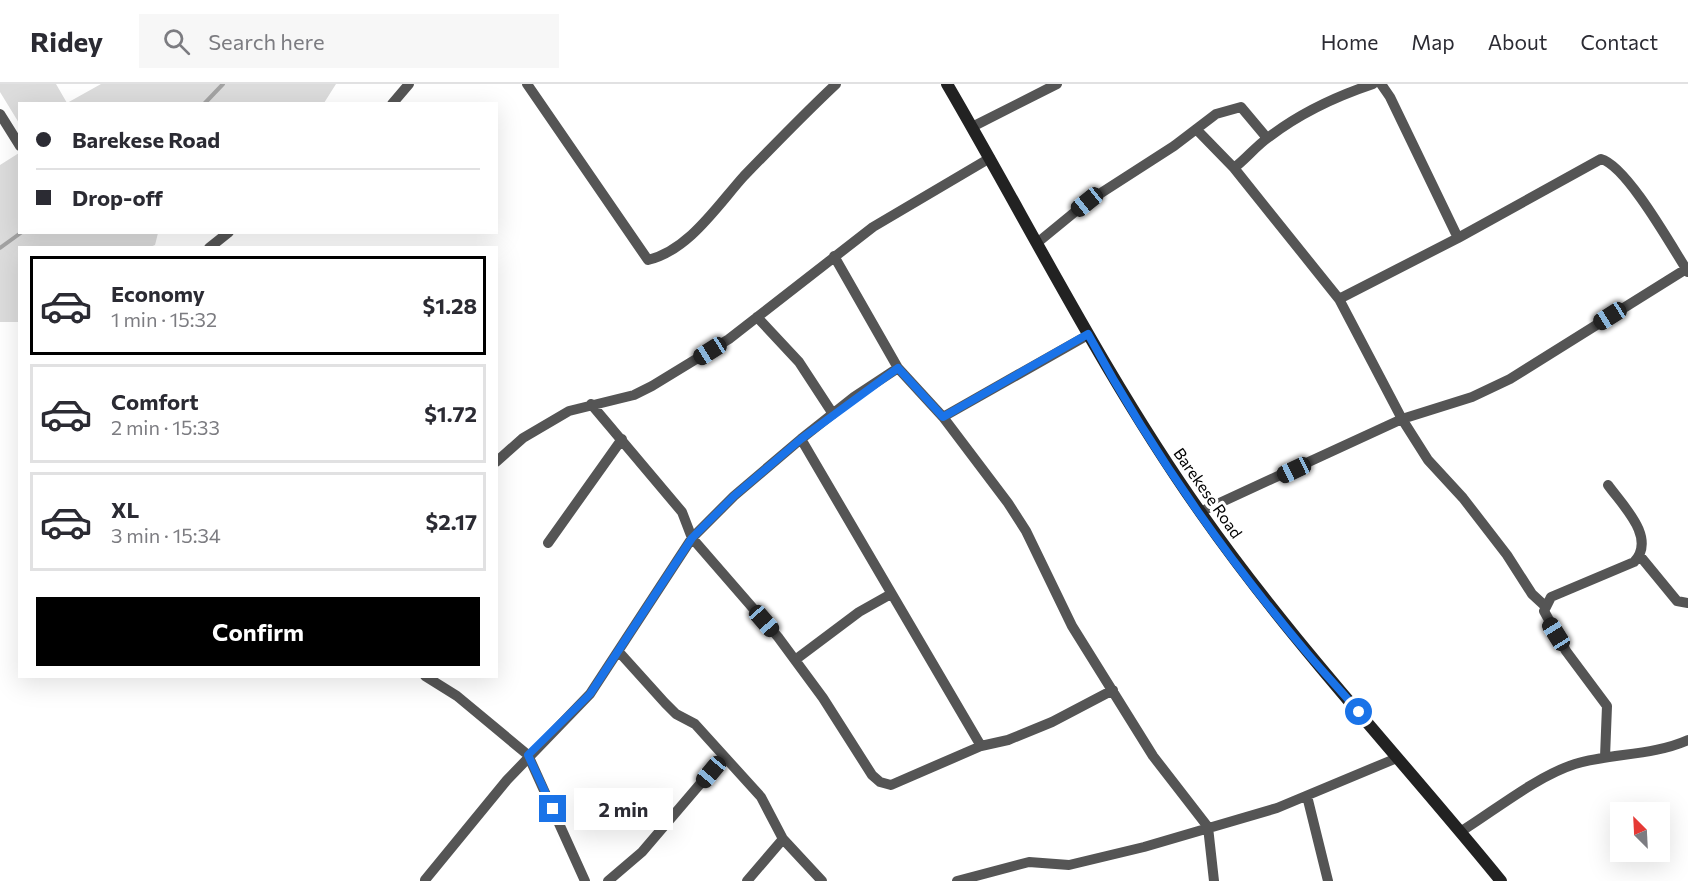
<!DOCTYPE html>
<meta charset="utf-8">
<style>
body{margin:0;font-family:Commissioner,sans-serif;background:#f7f7f7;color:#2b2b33;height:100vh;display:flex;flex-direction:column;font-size:22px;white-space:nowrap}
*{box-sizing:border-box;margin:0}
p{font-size:20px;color:#7c7c81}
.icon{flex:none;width:33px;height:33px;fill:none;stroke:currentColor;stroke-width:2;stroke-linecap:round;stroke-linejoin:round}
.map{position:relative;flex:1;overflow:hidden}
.details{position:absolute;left:18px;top:162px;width:480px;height:432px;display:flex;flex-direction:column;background:#fff;border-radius:0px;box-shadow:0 6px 24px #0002}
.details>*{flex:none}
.top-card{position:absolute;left:18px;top:18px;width:480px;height:132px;border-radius:0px;box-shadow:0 6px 24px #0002;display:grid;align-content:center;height:132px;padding:0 18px;background:#fff}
.needle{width:39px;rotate:336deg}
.buttons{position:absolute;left:1610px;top:718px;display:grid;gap:12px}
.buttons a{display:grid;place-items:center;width:60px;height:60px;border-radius:0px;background:#fff;box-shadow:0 6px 24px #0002;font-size:30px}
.end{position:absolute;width:27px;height:27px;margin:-14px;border:8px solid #1a73e8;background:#fff;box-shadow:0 0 0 3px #fff}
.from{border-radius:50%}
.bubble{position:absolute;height:42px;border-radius:0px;background:#fff;box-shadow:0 6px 24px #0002;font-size:20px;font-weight:700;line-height:42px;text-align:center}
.car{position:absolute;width:18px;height:36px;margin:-18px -9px;border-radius:8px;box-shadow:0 0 4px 2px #0007;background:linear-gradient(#222 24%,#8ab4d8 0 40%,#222 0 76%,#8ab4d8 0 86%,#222 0)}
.top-card b{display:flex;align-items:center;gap:21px;height:57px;font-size:22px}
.top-card b+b{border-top:2px solid #e1e1e2}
.top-card i{width:15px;height:15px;background:#2b2b33}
ul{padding:10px 0 0;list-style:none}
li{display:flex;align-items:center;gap:18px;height:99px;margin:0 12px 9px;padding:0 6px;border:3px solid #e1e1e2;border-radius:0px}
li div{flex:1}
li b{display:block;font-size:22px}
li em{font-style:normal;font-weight:700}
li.selected{border-color:#000}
li>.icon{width:54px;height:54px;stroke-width:1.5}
.cta{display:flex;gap:12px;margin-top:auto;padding:12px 18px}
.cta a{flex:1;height:69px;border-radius:0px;background:#000;color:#fff;font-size:24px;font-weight:700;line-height:69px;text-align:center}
header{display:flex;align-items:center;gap:36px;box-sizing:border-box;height:84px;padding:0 30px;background:#fff;border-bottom:2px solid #e1e1e2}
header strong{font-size:28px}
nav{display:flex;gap:33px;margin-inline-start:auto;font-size:21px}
.search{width:420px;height:54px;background:#f7f7f7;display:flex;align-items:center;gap:15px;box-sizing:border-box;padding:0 21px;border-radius:0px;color:#7c7c81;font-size:22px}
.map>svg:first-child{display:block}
.green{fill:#dcdcdc}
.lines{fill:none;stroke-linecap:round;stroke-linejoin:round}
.stream{stroke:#a3a3a3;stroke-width:4}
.street{stroke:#555;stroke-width:10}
.secondary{stroke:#222;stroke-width:12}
.route{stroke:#1a73e8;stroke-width:8}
.labels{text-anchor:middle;stroke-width:6;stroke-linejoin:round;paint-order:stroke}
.street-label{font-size:16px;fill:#000;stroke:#fff}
</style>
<header>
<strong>Ridey</strong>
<div class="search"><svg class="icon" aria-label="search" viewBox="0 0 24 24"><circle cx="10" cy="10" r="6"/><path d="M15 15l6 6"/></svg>Search here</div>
<nav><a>Home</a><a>Map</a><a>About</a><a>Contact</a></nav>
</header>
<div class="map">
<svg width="1688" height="797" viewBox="0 0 1688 797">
<rect width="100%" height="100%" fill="#fff"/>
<path class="green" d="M 0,0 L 56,0 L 67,19 L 101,0 L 336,0 L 324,19 L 20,20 L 19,39 L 0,8 Z
M 19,69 L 20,148 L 158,149 L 155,161 L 150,163 L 20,164 L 19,238 L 0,238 L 0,81 Z"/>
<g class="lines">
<path class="stream" d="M 204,20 L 223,0
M 0,164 L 22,148"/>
<path class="street" d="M 527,0 L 648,176 C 689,166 717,122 744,92 C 774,61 804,30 836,0
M 1381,0 L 1390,13 L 1458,154
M 392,20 L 409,0
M 0,30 L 20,62
M 972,43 L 1057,0
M 1197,46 L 1234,84 L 1339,215 L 1402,335 L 1428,376 L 1463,414 L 1507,471 L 1532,510 L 1545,522
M 1234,84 C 1247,74 1256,62 1269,53 C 1299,30 1337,12 1373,0
M 1037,159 L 1087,118 L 1174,62 L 1216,30 L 1241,23 L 1267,54
M 209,164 L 229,148
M 834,172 L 898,284
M 1339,215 L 1458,154 L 1601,75 C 1627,82 1672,163 1688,188
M 757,233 L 799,278 L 833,330
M 591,320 L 682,428 L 692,454 L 778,553 L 823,614 L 872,691 L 880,698 L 891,701 L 981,662 L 1008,656 L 1052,638 L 1113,606
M 943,333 L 1008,419 L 1026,447 L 1072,542 L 1153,672 L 1208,743 L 1214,797
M 801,355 L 981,662
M 496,378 L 523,354 L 569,327 L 634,311 L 652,302 L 729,255 L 873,143 L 990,74
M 1200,428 L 1402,335 L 1472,313 L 1510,295 L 1686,185
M 548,459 L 622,355
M 1640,472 L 1677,517 L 1688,519
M 619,568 L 665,619 L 676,630 L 695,640 L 761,713 L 783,755 L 822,797
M 795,576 L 859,528 L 891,510
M 425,592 L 457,612 L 528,671 L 585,797
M 1605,673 L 1607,622 L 1566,567 L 1544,527 L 1551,513 L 1634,478 C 1657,454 1623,422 1608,401
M 1307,712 L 1328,797
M 1460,748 C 1494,727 1537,692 1575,680 C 1612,669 1652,672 1688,656
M 425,796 L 507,696 L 590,610 L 692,454 L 734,412 L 801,355 L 854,313 L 898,284 L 943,333 L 1088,251
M 608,797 L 642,768 L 724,672
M 747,797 L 783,755
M 957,797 L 1029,778 L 1069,781 L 1144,763 L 1277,724 L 1397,674"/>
<path class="secondary" d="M 947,0 C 1031,144 1105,293 1201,429 C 1292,559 1401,674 1501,797"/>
</g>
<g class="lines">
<path class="route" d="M 553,725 L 528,671 L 590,610 L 692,454 L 734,412 L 801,355 L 898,284 L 943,333 L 1088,250 C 1149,363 1225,472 1308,570 C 1324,589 1342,608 1359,628"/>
</g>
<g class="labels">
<g class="street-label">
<text transform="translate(1208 409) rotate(55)" y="6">Barekese Road</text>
</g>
</g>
</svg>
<div class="buttons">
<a><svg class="needle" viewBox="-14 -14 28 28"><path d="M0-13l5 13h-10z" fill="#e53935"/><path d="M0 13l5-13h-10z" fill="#7c7c81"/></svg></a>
</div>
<i class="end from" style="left:1359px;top:628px"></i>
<i class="end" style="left:553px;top:725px"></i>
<div class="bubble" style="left:574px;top:704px;width:99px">2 min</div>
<i class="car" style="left:1087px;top:118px;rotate:231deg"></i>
<i class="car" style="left:1610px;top:232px;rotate:238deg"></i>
<i class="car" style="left:710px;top:267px;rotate:238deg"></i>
<i class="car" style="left:1294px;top:386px;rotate:245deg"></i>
<i class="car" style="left:764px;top:537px;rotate:139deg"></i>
<i class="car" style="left:1556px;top:550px;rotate:328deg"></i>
<i class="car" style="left:711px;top:688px;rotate:220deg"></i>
<div class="top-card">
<b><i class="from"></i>Barekese Road</b>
<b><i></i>Drop-off</b>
</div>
<section class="details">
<ul>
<li class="selected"><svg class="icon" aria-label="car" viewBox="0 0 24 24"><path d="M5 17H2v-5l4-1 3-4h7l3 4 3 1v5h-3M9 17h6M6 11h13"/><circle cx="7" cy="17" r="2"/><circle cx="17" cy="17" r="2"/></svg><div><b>Economy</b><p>1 min · 15:32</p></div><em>$1.28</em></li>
<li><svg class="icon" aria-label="car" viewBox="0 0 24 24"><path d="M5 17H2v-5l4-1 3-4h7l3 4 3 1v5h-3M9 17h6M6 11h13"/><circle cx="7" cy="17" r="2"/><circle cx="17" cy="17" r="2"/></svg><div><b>Comfort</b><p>2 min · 15:33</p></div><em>$1.72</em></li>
<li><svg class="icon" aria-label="car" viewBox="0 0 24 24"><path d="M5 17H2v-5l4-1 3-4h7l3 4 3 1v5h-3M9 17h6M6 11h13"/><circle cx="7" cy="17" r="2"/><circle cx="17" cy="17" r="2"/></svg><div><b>XL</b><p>3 min · 15:34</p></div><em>$2.17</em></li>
</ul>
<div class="cta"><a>Confirm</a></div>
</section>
</div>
